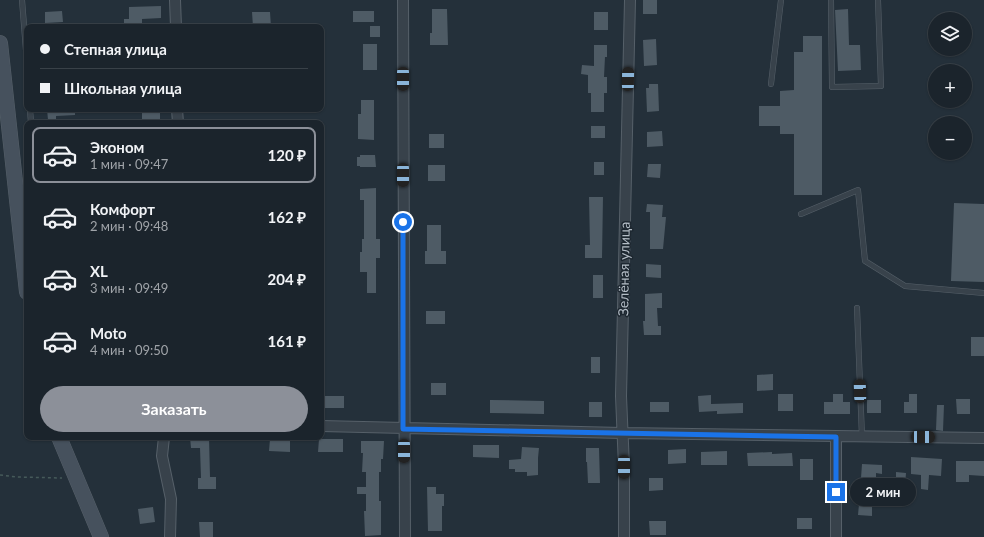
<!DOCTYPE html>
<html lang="ru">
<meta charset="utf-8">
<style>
body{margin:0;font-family:Lato,sans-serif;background:#242c34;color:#f1f3f6;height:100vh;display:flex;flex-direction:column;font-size:15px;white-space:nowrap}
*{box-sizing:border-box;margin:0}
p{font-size:13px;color:#a0a4a9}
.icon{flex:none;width:22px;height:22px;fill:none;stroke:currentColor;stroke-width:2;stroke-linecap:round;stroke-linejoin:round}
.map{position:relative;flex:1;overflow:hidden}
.side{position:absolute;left:24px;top:120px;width:300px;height:320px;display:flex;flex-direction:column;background:#1b242c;border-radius:8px;box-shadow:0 1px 3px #0004,0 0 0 1px #394148}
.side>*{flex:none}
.hud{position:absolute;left:24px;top:24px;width:300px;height:88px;border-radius:8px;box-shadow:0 1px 3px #0004,0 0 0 1px #394148;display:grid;align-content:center;height:88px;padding:0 16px;background:#1b242c}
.buttons{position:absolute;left:928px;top:12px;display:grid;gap:8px}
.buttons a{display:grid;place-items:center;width:44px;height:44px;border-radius:50%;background:#1b242c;box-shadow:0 1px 3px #0004,0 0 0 1px #394148;font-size:20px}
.end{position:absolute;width:18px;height:18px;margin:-9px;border:5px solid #1a73e8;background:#fff;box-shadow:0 0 0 2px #fff}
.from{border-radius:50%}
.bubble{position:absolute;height:28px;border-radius:14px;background:#1b242c;box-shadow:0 1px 3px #0004,0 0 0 1px #394148;font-size:13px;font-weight:700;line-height:28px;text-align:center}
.car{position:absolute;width:12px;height:24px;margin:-12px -6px;border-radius:5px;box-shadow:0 0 3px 1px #0007;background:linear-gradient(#222 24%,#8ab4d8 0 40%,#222 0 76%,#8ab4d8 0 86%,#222 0)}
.hud b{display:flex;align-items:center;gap:14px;height:38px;font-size:15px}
.hud b+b{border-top:1px solid #394148}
.hud i{width:10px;height:10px;background:#f1f3f6}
ul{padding:7px 0 0;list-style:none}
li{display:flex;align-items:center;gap:12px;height:56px;margin:0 8px 6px;padding:0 8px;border:2px solid transparent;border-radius:8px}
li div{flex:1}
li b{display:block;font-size:15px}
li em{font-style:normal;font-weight:700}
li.current{border-color:#8c9099}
li>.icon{width:36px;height:36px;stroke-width:1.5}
.cta{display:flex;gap:8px;margin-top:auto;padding:8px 16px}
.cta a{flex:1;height:46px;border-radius:24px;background:#8c9099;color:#fff;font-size:16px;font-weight:700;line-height:46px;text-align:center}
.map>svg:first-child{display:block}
.building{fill:#4e5b65}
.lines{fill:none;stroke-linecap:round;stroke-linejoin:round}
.lane-casing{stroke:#566069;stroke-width:6}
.street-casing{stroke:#566069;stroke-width:12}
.secondary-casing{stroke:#566069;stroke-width:16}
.path{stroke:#465a5a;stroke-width:1.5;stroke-dasharray:3 3;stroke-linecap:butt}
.lane{stroke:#38424b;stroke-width:5}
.street{stroke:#38424b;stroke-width:10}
.secondary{stroke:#46515d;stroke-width:15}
.route{stroke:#1a73e8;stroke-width:5}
.labels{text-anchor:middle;stroke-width:3;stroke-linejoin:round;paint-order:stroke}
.street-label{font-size:14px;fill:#b4bdc6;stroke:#1d2730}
</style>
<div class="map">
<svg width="984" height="537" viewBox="0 0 984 537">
<rect width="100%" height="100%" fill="#24303a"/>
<path class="building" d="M 643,0 L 657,0 L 657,14 L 643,14 Z
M 161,6 L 161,18 L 142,19 L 142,27 L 124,27 L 124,19 L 129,19 L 129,7 Z
M 432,9 L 447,9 L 448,45 L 430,45 L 430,33 L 432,33 Z
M 848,9 L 849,45 L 860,45 L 861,70 L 838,71 L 835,10 Z
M 62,11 L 63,22 L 45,23 L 45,12 Z
M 353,11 L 374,11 L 374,22 L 353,22 Z
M 252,12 L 270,12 L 271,27 L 253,27 Z
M 594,12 L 608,12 L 608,30 L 594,30 Z
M 370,26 L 380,26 L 380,37 L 370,37 Z
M 803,36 L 822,36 L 822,195 L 794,195 L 794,134 L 780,134 L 780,126 L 759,126 L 759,106 L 780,106 L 780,91 L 794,90 L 794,52 L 803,52 Z
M 656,39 L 657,65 L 644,66 L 643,40 Z
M 363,44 L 377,44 L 377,70 L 363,70 Z
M 594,45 L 607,45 L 607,57 L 605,57 L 604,77 L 607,77 L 607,93 L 604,93 L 604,112 L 591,112 L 591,93 L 588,93 L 588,75 L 581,74 L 582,65 L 594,66 Z
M 649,84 L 658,84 L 659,111 L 647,112 L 646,88 L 649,88 Z
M 361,100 L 374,100 L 374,140 L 358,139 L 358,114 L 361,114 Z
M 47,109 L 75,109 L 75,115 L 56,116 L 56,119 L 48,120 Z
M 142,109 L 160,109 L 160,123 L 142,123 Z
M 591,126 L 605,126 L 605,138 L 591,138 Z
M 662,131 L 663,146 L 647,147 L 647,132 Z
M 429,134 L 444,134 L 444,148 L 429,148 Z
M 360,155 L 375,155 L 376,167 L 360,167 L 360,166 L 357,166 L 357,157 L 360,157 Z
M 594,162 L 604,162 L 604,175 L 594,175 Z
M 648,164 L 661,164 L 660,178 L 647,177 Z
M 428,165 L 445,165 L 445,181 L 428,181 Z
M 376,188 L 376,239 L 380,239 L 380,258 L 376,258 L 376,293 L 367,293 L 367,272 L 360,272 L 360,252 L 362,252 L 362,239 L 364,239 L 364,200 L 360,200 L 360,189 Z
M 589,197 L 603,197 L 602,258 L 585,258 L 585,245 L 590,245 Z
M 954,203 L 984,204 L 984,282 L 951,281 Z
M 647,204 L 663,205 L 662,217 L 666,217 L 663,249 L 650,249 L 650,212 L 646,212 Z
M 427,225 L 441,225 L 441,251 L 446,251 L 446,264 L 425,264 L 425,251 L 427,251 Z
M 646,264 L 661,265 L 661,278 L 646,277 Z
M 593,275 L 603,275 L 603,298 L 593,298 Z
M 662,293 L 662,308 L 657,308 L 658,326 L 661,326 L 661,335 L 644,335 L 643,321 L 645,321 L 645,294 Z
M 426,311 L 445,311 L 445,324 L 426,324 Z
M 971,337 L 984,337 L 984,356 L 971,356 Z
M 591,357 L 600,357 L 600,373 L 591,373 Z
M 773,374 L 773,390 L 757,391 L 757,375 Z
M 431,383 L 446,383 L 446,395 L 431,395 Z
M 778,394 L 793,394 L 793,411 L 778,411 Z
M 833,394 L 843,394 L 843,402 L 850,402 L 850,414 L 824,414 L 824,402 L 833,402 Z
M 909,394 L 917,394 L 917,413 L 904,413 L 904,402 L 909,402 Z
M 711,395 L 711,404 L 743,403 L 743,413 L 717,414 L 717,411 L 699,412 L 698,396 Z
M 321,396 L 344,396 L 344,408 L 321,408 Z
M 956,399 L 970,399 L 970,414 L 957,414 Z
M 490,400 L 544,401 L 544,414 L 490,413 Z
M 867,400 L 881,400 L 881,413 L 867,413 Z
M 589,402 L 602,402 L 602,417 L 589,417 Z
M 650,402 L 669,402 L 669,412 L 650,412 Z
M 937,405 L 944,405 L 943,431 L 936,430 Z
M 190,437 L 209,437 L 210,477 L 216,477 L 216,489 L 198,489 L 198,478 L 201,478 L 200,448 L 191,448 Z
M 270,439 L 290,439 L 290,452 L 269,451 Z
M 319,439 L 343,439 L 343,452 L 318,452 Z
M 361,441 L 384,441 L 383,459 L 381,459 L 381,472 L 379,472 L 379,501 L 381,501 L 381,535 L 365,536 L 364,511 L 366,511 L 366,494 L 357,494 L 357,487 L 366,487 L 366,472 L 362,472 L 363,453 L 361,453 Z
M 473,445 L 499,445 L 499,458 L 473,457 Z
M 522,447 L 539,448 L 538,458 L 538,475 L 527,476 L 527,472 L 515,472 L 515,469 L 509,469 L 509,460 L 521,459 Z
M 586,448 L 599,448 L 600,483 L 588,483 L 587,462 L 586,462 Z
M 686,449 L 686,463 L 668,464 L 668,450 Z
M 727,451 L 727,465 L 701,465 L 701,452 Z
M 772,452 L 772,454 L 792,453 L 793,466 L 748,466 L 747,453 Z
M 911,457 L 942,459 L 941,476 L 929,475 L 928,490 L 921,489 L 921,475 L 911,474 Z
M 800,459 L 813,459 L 813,480 L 800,480 Z
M 956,461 L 984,461 L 984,476 L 969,475 L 969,482 L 956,482 Z
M 862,464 L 882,465 L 882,474 L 876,473 L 876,479 L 861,478 Z
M 896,472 L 906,473 L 905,486 L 896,485 Z
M 649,478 L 663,478 L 663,490 L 649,491 Z
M 427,487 L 436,487 L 436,494 L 444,494 L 444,506 L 442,506 L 442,531 L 428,531 Z
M 859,504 L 872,504 L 872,516 L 858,515 Z
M 153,507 L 155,522 L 140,524 L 138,509 Z
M 797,518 L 812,518 L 812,529 L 797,529 Z
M 649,521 L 666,521 L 666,535 L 650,535 Z
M 199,522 L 213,522 L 213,537 L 200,537 Z"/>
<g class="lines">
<defs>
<path id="lane" d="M 22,0 L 27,63
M 831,0 L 832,87 L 881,86 L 878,0
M 771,84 L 781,0
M 30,109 L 31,123
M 801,214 L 858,190 L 865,261 L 905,286 L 984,293
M 857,308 L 862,437"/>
<path id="street" d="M 175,0 L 176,27
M 403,0 L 405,537
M 177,109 L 178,123
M 321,426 L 622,433 L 984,438
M 164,437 L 162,456 L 171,499 L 170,537
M 836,437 L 836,537
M 624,537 L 624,467 L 621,396 L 630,0"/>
<path id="secondary" d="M 0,43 L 27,292
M 59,437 L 101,537"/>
</defs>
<use href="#lane" class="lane-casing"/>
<use href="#street" class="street-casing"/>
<use href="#secondary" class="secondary-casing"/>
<path class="path" d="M 0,475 L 17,477 L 62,478"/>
<use href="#lane" class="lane"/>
<use href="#street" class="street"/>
<use href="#secondary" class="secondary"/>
</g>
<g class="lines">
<path class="route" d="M 403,222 L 403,429 L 836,437 L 836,492"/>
</g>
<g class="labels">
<g class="street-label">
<text transform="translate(624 269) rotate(-89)" y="5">Зелёная улица</text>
</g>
</g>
</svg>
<div class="buttons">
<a><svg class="icon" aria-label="layers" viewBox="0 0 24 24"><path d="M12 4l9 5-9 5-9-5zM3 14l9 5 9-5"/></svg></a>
<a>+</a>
<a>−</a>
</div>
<i class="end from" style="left:403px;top:222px"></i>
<i class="end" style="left:836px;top:492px"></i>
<div class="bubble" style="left:850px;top:478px;width:66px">2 мин</div>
<i class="car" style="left:403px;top:79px;rotate:180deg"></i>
<i class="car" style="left:628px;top:79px;rotate:1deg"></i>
<i class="car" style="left:403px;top:175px;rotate:180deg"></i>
<i class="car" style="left:860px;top:391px;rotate:358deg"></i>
<i class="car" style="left:923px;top:437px;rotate:91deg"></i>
<i class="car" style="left:404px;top:451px;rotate:180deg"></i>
<i class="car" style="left:624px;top:467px;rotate:180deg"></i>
<div class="hud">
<b><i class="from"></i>Степная улица</b>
<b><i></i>Школьная улица</b>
</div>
<section class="side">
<ul>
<li class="current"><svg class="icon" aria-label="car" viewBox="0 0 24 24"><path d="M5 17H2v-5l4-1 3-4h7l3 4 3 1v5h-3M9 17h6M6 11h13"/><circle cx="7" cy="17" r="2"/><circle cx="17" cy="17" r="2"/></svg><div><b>Эконом</b><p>1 мин · 09:47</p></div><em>120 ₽</em></li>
<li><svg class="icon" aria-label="car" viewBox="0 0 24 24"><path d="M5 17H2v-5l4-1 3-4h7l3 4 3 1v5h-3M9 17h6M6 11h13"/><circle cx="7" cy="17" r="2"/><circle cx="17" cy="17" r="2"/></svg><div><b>Комфорт</b><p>2 мин · 09:48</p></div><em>162 ₽</em></li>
<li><svg class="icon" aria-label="car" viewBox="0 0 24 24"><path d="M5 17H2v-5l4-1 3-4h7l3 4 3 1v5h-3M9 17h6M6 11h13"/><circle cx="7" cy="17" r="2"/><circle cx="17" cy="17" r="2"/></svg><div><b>XL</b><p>3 мин · 09:49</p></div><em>204 ₽</em></li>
<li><svg class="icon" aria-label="car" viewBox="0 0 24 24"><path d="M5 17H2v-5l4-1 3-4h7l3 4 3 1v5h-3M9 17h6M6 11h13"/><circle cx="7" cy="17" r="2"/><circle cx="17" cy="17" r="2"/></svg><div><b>Moto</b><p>4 мин · 09:50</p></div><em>161 ₽</em></li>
</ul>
<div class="cta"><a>Заказать</a></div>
</section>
</div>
